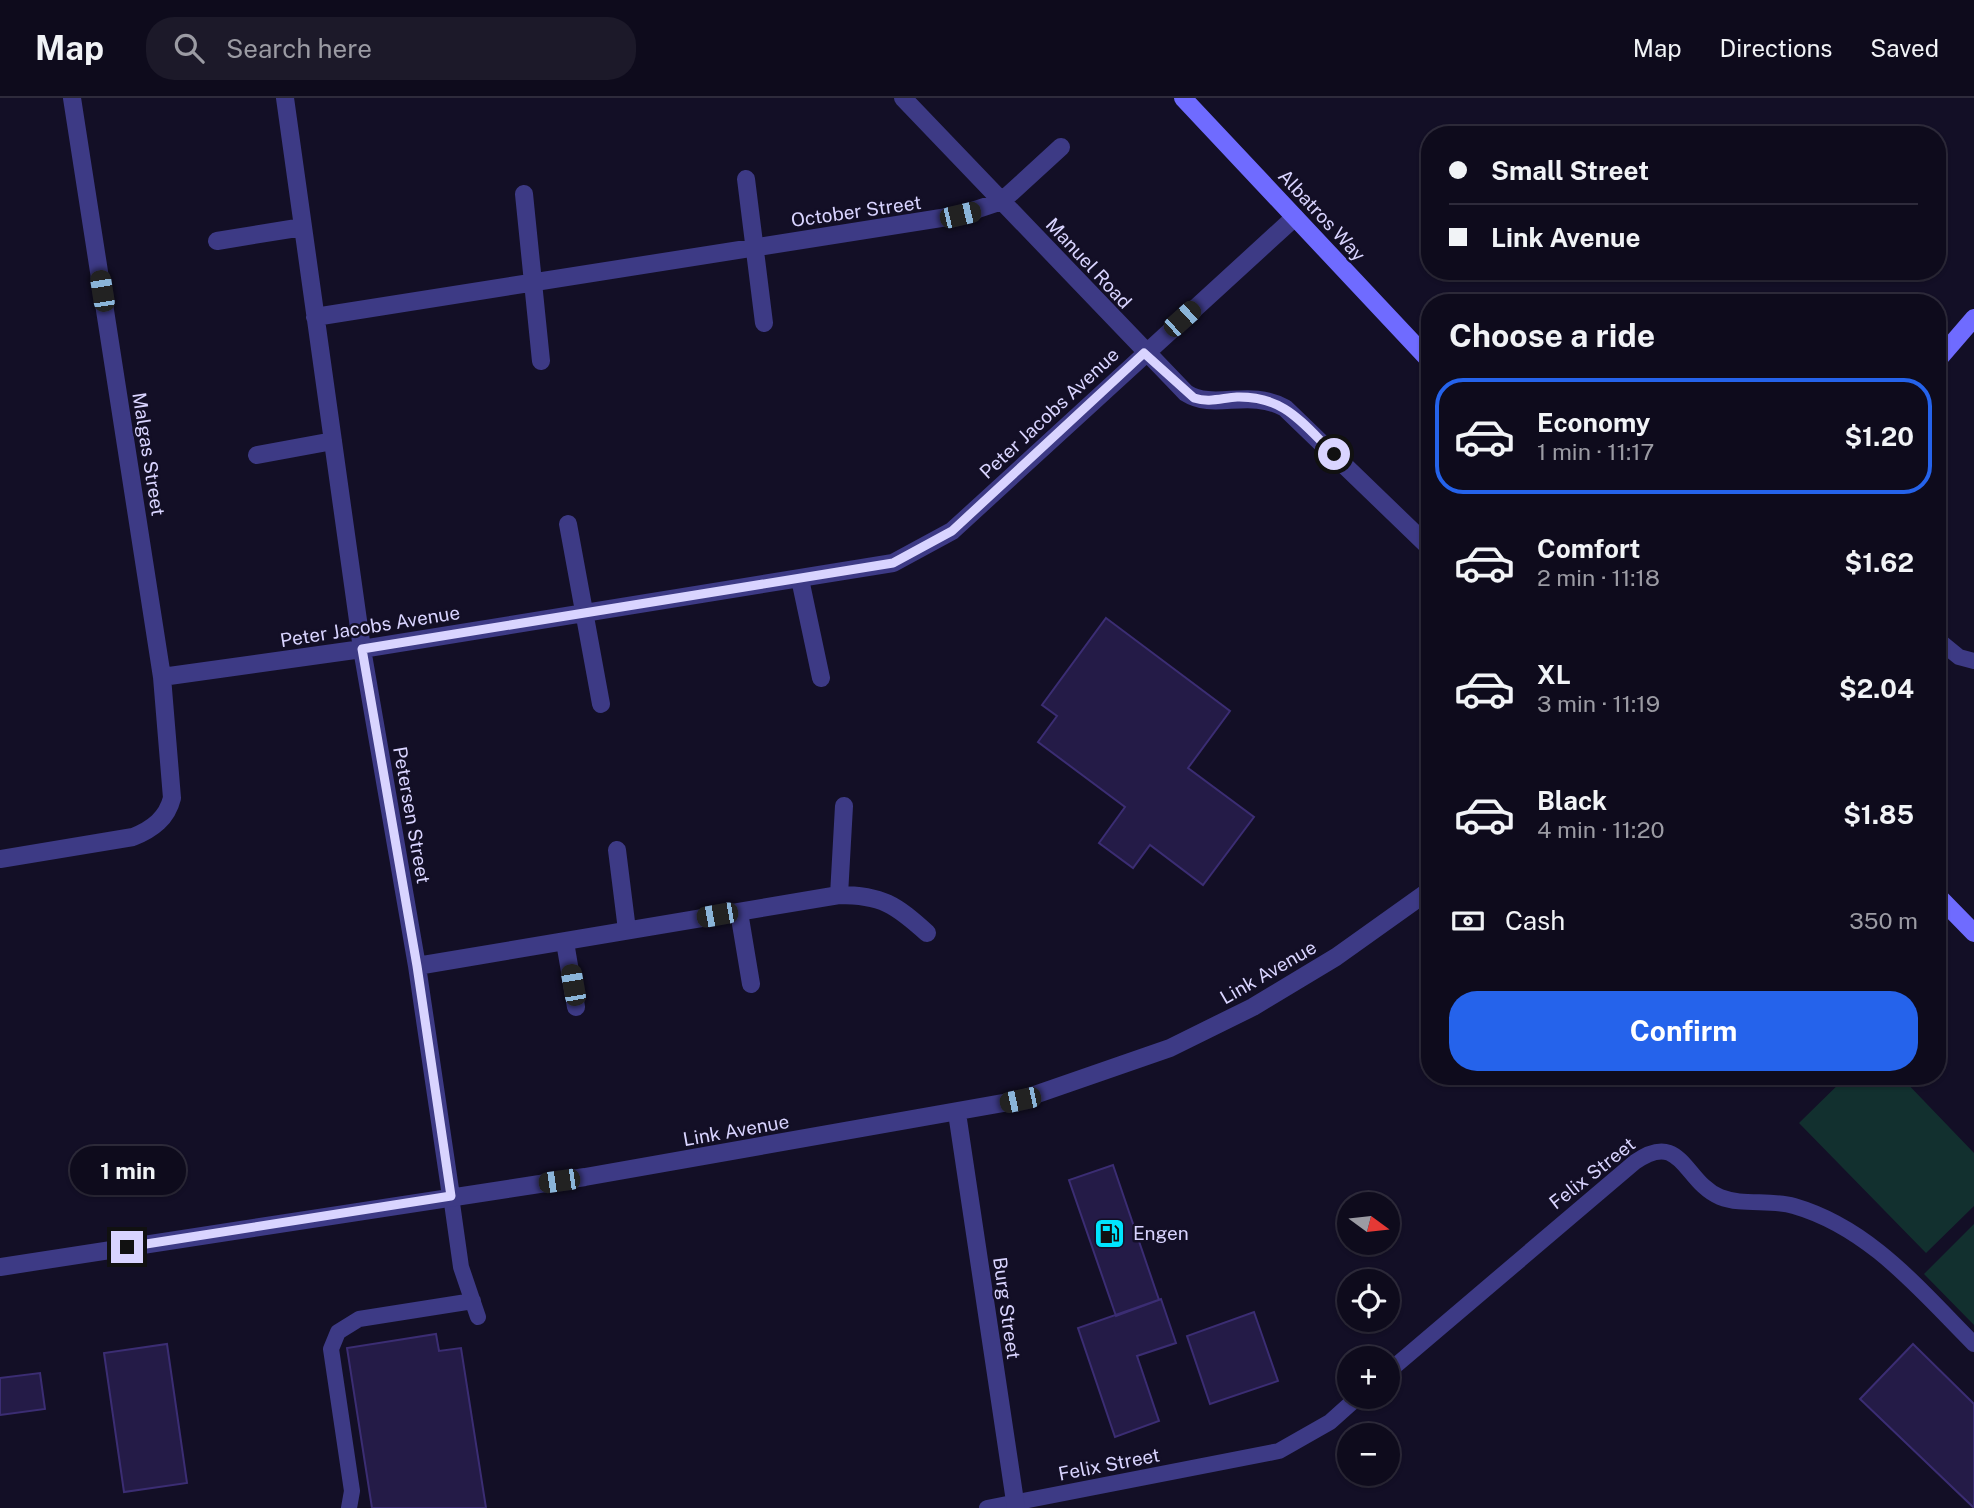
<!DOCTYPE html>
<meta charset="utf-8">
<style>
body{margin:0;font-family:"Public Sans",sans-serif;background:#1c1929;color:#f1f3f6;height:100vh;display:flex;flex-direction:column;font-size:26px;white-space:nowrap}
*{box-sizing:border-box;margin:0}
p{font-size:23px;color:#9b9ba3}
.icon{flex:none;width:38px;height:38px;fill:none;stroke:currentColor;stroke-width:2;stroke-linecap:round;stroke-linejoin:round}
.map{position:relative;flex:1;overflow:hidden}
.details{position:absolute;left:1421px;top:196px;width:525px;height:791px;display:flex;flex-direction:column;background:#0e0b1c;border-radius:28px;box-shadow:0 2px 5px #0004,0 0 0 2px #2e2b3b}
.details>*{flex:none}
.top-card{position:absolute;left:1421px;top:28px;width:525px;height:154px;border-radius:28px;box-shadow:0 2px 5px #0004,0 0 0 2px #2e2b3b;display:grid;align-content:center;height:154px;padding:0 28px;background:#0e0b1c}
.needle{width:46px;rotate:105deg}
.buttons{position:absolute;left:1337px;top:1094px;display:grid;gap:14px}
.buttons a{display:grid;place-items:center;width:63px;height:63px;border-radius:50%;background:#0e0b1c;box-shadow:0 2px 5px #0004,0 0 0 2px #2e2b3b;font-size:35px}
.end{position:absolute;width:32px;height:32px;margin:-16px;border:9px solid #d9d4ff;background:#111;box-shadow:0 0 0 4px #111}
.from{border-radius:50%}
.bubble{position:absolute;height:49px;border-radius:24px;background:#0e0b1c;box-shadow:0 2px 5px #0004,0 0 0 2px #2e2b3b;font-size:23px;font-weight:700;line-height:49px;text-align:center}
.car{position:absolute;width:21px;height:42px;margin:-21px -10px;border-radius:9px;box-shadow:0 0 5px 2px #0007;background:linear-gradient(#222 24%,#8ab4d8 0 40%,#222 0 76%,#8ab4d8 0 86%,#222 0)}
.top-card b{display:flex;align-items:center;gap:24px;height:66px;font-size:26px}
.top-card b+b{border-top:2px solid #2e2b3b}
.top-card i{width:18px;height:18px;background:#f1f3f6}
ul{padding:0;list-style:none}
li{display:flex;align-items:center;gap:21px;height:116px;margin:0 14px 10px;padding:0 14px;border:4px solid transparent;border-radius:28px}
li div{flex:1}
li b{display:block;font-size:26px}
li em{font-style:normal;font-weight:700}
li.on{border-color:#2563eb}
li>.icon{width:63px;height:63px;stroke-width:1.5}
h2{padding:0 28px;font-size:32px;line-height:84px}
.pay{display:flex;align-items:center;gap:18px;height:77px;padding:0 28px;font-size:26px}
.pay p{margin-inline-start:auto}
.cta{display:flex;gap:14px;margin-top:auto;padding:14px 28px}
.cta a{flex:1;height:80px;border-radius:28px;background:#2563eb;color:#fff;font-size:28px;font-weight:700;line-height:80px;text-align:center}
header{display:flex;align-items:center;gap:42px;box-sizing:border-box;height:98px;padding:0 35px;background:#0e0b1c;border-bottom:2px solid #2e2b3b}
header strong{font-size:33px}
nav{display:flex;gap:38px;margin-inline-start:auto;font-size:24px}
.search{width:490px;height:63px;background:#1c1929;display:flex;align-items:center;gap:18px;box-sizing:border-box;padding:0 24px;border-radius:28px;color:#9b9ba3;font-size:26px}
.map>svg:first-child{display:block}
.green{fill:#12302f}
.building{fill:#241b47;stroke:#3b2d73;stroke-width:2}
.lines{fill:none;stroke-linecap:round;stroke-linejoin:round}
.lane{stroke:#3d3a85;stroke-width:16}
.street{stroke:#3d3a85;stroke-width:18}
.secondary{stroke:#6f6bff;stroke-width:18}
.route{stroke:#d9d4ff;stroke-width:9}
.labels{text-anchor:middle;stroke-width:5;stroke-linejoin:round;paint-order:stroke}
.street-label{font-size:19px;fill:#d9d4ff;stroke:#130f26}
.poi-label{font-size:19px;fill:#d9d4ff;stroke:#130f26;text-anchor:start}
</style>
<header>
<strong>Map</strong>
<div class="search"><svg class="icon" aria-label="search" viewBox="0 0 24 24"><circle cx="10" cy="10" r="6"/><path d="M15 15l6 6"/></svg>Search here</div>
<nav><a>Map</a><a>Directions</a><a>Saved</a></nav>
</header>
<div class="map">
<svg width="1974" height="1410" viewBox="0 0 1974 1410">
<rect width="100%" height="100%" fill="#130f26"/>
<path class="green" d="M 1847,978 L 1900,978 L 1974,1055 L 1974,1108 L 1926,1155 L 1799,1025 Z
M 1974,1126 L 1974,1227 L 1924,1176 Z"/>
<path class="building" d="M 1106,520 L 1230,613 L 1188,670 L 1254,719 L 1203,787 L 1150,747 L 1133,770 L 1099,745 L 1125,709 L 1038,644 L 1057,618 L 1042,607 Z
M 1113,1067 L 1159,1202 L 1116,1218 L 1069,1082 Z
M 1161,1201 L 1176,1245 L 1137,1258 L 1159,1323 L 1115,1339 L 1078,1230 Z
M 1254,1214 L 1278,1283 L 1210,1306 L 1187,1238 Z
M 436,1236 L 439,1253 L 461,1250 L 486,1410 L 372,1410 L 347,1250 Z
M 167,1246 L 187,1385 L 124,1394 L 104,1255 Z
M 1913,1246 L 1974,1306 L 1974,1410 L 1860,1301 Z
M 40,1275 L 45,1311 L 0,1317 L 0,1280 Z"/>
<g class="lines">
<path class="lane" d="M 1937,541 L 1959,559 L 1974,563
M 451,1098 L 461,1169 L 478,1219
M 1388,1274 L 1635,1064 C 1682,1031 1684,1084 1720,1099 C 1743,1108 1770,1101 1794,1108 C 1870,1130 1920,1192 1974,1246
M 349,1410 L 352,1393 L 331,1251 L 338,1234 L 359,1221 L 473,1203
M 987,1410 L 1279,1353 L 1330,1324 L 1359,1298"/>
<path class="street" d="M 285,0 L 362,551 L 417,868 L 451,1098
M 903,0 L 1186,295 C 1214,313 1249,290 1285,310 L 1430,450
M 746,81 L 764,225
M 524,96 L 541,263
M 217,143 L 303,129
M 315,219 L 960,117 L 1002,103 L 1061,49
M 257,357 L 333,343
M 568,426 L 601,606
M 800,481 L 821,580
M 162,579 L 362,551 L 893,465 L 952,433 L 1295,119
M 617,752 L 627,832
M 0,761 L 133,739 C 153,731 167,720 172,700 L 162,579 L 72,0
M 839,797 L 844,708
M 739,814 L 751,886
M 565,844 L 576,909
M 417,868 L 839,797 C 882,797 896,807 927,835
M 957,1015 L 1016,1410
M 0,1169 L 585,1079 L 1020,1002 L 1170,950 L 1253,909 L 1336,859 L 1430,792"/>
<path class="secondary" d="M 1183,0 L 1430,263
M 1937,263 L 1974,220
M 1937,797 L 1974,835"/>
</g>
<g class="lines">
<path class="route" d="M 127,1149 L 451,1098 L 417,868 L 362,551 L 893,465 L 952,433 L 1144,255 L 1194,300 C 1209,305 1222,300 1237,299 C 1285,298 1302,325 1334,356"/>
</g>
<defs>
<symbol id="fuel-square" viewBox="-11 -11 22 22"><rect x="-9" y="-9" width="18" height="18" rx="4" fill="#00e5ff" stroke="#130f26"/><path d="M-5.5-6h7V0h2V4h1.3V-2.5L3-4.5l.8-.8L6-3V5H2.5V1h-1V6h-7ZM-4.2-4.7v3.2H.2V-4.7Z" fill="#111"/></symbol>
</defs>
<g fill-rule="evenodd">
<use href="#fuel-square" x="1092" y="1118" width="35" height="35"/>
</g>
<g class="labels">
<g class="street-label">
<text transform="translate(856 113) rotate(-8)" y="7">October Street</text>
<text transform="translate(1322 117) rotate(47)" y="7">Albatros Way</text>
<text transform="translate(1089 165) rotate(47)" y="7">Manuel Road</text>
<text transform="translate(1049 315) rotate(-43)" y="7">Peter Jacobs Avenue</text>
<text transform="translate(149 356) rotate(81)" y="7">Malgas Street</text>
<text transform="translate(370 528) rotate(-9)" y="7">Peter Jacobs Avenue</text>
<text transform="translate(412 717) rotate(80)" y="7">Petersen Street</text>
<text transform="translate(1268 874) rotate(-30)" y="7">Link Avenue</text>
<text transform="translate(736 1032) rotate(-10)" y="7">Link Avenue</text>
<text transform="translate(1592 1075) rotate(-38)" y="7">Felix Street</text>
<text transform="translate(1007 1210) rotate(82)" y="7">Burg Street</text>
<text transform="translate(1109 1366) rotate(-11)" y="7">Felix Street</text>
</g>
<g class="poi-label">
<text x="1133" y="1142">Engen</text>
</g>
</g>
</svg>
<div class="buttons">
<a><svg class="needle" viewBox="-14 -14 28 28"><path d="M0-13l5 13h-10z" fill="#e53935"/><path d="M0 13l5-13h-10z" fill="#9b9ba3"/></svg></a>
<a><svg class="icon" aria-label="locate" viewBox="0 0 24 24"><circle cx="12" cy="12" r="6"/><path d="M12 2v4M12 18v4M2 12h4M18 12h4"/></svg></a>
<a>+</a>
<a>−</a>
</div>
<i class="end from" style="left:1334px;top:356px"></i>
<i class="end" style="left:127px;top:1149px"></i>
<div class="bubble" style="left:70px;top:1048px;width:116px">1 min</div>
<i class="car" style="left:960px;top:117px;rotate:77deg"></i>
<i class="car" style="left:102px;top:193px;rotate:351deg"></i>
<i class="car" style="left:1182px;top:221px;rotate:48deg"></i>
<i class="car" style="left:717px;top:817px;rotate:260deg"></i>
<i class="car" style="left:573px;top:887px;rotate:350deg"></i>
<i class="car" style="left:1020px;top:1002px;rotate:258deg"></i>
<i class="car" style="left:559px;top:1083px;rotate:262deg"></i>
<div class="top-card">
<b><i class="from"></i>Small Street</b>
<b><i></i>Link Avenue</b>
</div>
<section class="details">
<h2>Choose a ride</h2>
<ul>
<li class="on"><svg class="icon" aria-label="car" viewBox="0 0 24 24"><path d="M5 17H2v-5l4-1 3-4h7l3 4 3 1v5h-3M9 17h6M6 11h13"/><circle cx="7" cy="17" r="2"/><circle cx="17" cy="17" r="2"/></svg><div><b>Economy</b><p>1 min · 11:17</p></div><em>$1.20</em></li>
<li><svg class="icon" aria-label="car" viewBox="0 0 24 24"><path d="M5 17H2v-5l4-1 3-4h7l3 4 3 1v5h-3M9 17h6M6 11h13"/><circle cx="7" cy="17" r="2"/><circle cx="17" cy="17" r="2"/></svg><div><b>Comfort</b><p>2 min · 11:18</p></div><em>$1.62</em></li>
<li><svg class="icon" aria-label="car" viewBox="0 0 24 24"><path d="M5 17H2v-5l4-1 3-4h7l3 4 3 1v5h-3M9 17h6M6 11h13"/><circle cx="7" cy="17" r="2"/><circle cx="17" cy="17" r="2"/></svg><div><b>XL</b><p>3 min · 11:19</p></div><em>$2.04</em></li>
<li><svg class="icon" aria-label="car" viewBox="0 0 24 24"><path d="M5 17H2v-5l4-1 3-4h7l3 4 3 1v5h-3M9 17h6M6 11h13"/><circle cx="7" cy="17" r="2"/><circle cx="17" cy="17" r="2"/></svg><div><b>Black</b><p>4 min · 11:20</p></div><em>$1.85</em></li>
</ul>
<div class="pay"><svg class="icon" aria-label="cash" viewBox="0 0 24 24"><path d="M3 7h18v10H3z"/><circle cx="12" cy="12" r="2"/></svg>Cash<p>350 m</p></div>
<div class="cta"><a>Confirm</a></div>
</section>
</div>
